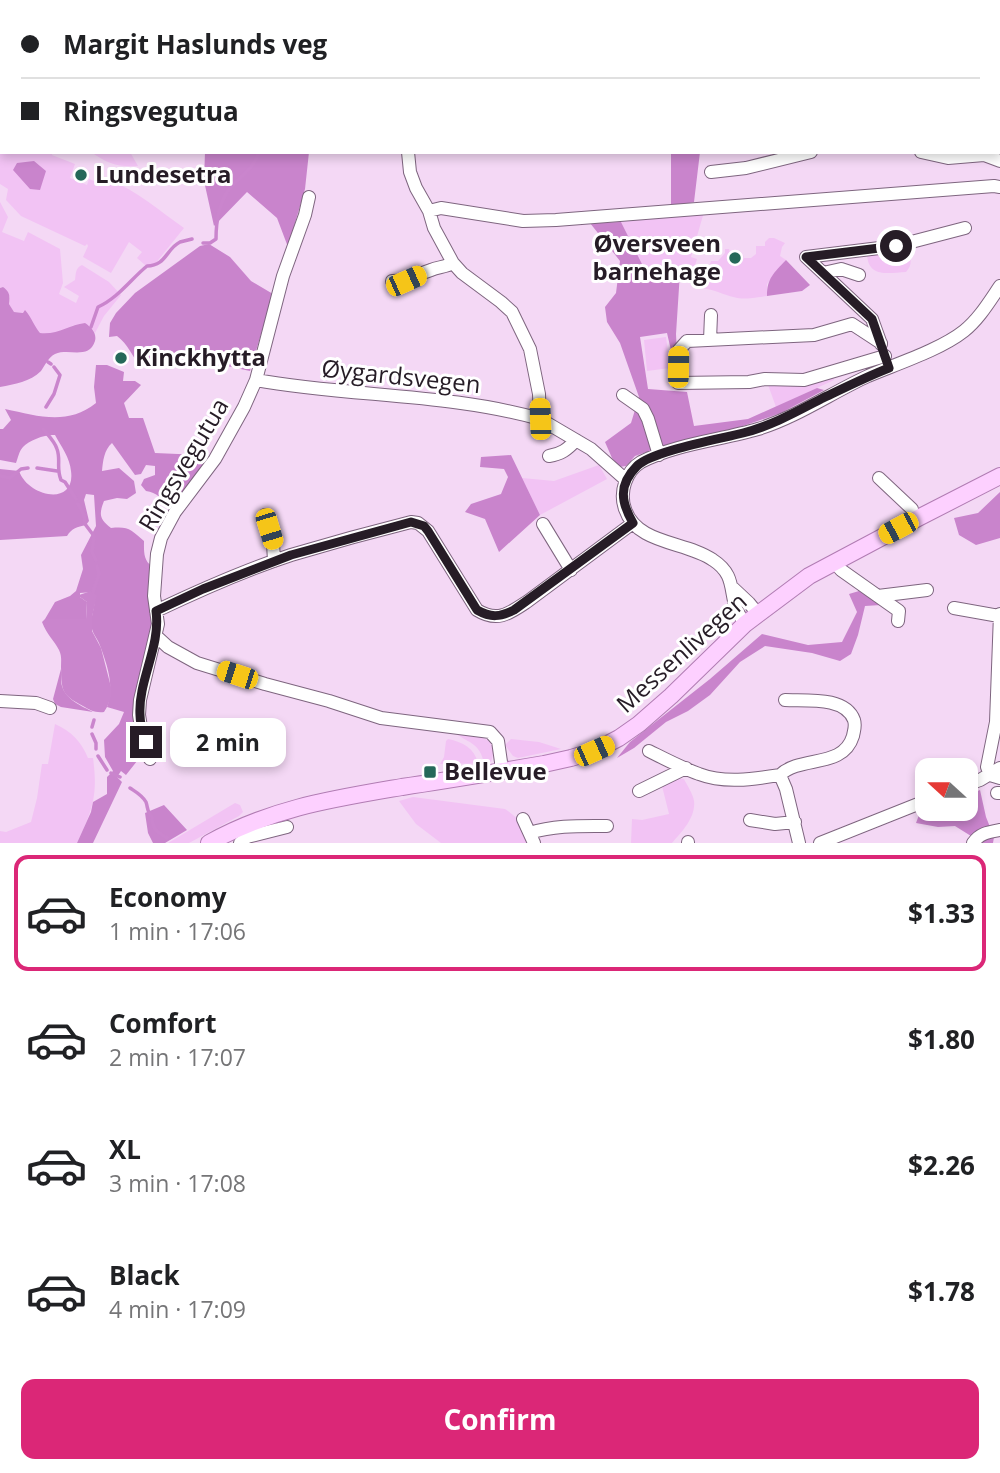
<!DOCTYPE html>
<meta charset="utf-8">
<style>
body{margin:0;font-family:"Open Sans",sans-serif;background:#f6f6f6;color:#202124;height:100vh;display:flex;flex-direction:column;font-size:26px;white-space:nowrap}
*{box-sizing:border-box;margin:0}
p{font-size:23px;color:#757577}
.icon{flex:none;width:38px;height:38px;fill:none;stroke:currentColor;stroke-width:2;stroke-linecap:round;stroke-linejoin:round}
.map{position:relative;height:843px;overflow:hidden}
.drawer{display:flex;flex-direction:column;background:#fff;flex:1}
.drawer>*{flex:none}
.banner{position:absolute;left:0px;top:0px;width:1001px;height:154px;box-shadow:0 4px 10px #0003;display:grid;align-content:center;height:154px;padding:0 21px;background:#fff}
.needle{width:46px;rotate:291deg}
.fabs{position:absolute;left:915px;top:758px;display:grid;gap:14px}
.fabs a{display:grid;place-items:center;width:63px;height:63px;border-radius:14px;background:#fff;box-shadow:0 4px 10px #0003;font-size:35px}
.end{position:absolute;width:32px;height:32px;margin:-16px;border:9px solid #261c26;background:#fff;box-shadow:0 0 0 4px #fff}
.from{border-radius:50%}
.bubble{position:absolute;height:49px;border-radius:14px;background:#fff;box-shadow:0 4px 10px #0003;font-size:23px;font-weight:700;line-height:49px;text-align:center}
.car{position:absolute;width:21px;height:42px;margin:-21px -10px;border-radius:9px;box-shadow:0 0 5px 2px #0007;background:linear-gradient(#f5c518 24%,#345 0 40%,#f5c518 0 76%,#345 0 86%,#f5c518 0)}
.banner b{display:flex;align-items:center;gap:24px;height:66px;font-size:26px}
.banner b+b{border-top:2px solid #e0e0e0}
.banner i{width:18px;height:18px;background:#202124}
ul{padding:12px 0 0;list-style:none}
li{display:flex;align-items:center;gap:21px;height:116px;margin:0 14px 10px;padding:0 7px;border:4px solid transparent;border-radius:14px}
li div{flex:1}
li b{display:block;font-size:26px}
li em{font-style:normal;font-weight:700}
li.on{border-color:#db2777}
li>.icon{width:63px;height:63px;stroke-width:1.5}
.action{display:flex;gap:14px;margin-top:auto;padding:14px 21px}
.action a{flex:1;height:80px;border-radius:14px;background:#db2777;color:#fff;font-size:28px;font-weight:700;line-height:80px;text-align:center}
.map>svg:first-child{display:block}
.green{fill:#f2c3f4}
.forest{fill:#c984cc}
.water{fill:#ca85cd}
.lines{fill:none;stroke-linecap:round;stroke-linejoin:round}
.stream{stroke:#ca85cd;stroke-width:3.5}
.minor-casing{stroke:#7e657f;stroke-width:14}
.major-casing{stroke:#b17cb3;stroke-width:18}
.minor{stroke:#fff;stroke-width:12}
.major{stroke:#fdd0ff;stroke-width:16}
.route{stroke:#261c26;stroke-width:9}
.poi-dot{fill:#256859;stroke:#fff;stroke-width:2.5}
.labels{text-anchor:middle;stroke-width:6;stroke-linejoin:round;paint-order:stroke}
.poi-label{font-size:24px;font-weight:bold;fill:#261c26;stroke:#fff;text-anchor:start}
.street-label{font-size:24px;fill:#261c26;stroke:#fff}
</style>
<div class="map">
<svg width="1000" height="843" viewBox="0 0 1000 843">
<rect width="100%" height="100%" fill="#f4d8f5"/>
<path class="green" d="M 0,94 L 2,95 L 2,152 L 52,152 L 52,155 L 75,164 L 70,178 L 87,185 L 89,179 L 107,186 L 110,180 C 137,191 160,211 184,228 L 155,264 L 145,265 L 137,258 L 142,252 L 129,242 L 111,273 L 83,257 L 88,246 L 87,244 L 85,246 L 21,216 L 6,200 L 8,189 L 0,184 Z
M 91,152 L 130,152 L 138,166 C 116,167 109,164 91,152 Z
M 0,202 L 8,217 L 2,232 L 24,241 L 28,232 L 60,249 L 63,283 L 59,294 L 76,303 L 79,296 L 64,287 L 75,280 C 76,274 75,268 82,265 L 109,282 L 121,295 L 104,316 L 95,333 L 91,327 L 74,325 L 62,332 L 51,335 L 40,333 L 24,313 L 14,312 L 9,304 L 10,297 L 3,287 L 0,288 Z
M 704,212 L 691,257 L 697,259 L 693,272 L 706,275 L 711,261 L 718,261 L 725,253 L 725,249 L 729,249 L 730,255 L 743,255 L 744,258 L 751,258 L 756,254 L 756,246 L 765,246 L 765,242 L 769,238 L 774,238 L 785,243 L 782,247 L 780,256 L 786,260 L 767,284 L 767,296 C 743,299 742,301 718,292 C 711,289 703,289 696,286 C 691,283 689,278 684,276 L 683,273 L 643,266 L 621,222 Z
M 907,249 C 911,259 913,264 906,272 C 888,273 868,278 867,254 Z
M 666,337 L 670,368 L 647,371 L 644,340 Z
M 833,376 L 834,380 L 776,407 L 767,382 Z
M 599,465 L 607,479 L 540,515 L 522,478 L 554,481 Z
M 55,724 C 72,732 81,741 88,758 L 93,758 C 98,795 93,809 77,843 L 0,843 L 0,831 L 6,832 L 31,822 L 37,798 L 42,764 L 48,764 Z
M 456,734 C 474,736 501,734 491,762 L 484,763 C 480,744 470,743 456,734 Z
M 448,739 C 463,742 474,748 478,763 C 465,765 453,762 440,764 L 444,757 L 446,741 Z
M 511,739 L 539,742 L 561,749 L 518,758 L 513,756 L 505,745 Z
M 676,778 L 684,779 C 687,785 693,794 694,801 C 696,817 682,832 672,843 L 631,843 L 632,819 L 642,820 L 669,814 L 662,786 Z
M 413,797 L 505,809 C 519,818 525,828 530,843 L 441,843 L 416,824 L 399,801 Z
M 235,803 L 240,805 L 243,812 L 239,816 L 189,843 L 168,843 Z"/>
<path class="forest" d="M 0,0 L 384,0 L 383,2 L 2,2 L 2,45 L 0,45 Z
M 205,152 L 309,152 L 305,189 L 288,247 L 277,218 L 247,192 L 214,226 L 204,181 Z
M 671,152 L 700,152 L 694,202 L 671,207 Z
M 34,161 L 46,171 L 40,190 L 30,189 L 13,170 L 17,163 Z
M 621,222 L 643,266 L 680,272 L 676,334 L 677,355 L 673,359 L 667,333 L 640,337 L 648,389 L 687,392 L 694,426 L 748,419 L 817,388 L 824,390 L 781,413 L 737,428 L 664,446 L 635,456 L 626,466 L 619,467 L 612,458 L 605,442 L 631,423 L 639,397 L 620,343 L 607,322 L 605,307 L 616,293 L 620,261 L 590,223 Z
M 209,244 L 230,257 L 251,281 L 273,294 L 250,371 L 213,363 L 204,351 L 147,360 L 140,365 C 131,355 128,344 117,336 L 109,337 L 110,323 L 116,313 L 135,293 L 200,246 Z
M 786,260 L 810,285 L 802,291 L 767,296 C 767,278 774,273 786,260 Z
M 96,365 L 107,365 L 124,372 L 123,381 L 135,381 L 141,385 L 124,403 L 129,418 L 143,418 L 155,453 L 201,455 L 202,466 L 171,510 L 172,504 C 161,500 157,492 146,491 L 141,485 L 144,479 L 155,475 L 155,466 L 146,465 L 141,474 L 135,475 L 112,443 C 104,450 103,461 102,471 L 119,468 L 134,481 L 136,493 L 127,499 L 117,498 L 104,501 C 99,514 99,519 111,528 C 129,526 131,530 144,541 C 144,550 143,561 152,566 C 149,591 153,618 150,643 C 147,666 134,696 134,718 C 134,732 141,743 141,756 L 126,775 L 121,771 L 117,777 L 122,782 L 93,843 L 77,843 L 91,812 L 93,802 L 107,794 L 107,777 L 113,771 L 105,757 L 104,740 L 119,724 L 124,712 L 107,707 C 115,686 107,664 99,643 C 97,638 93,634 92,629 C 89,615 98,605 93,592 L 80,593 L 80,597 L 87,602 L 86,619 L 45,619 L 55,602 L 70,596 L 76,591 L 83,569 L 81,555 L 96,526 L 94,495 L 86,494 L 84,500 L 89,521 L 86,525 C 77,527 72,528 67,536 L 0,540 L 0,469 L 19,471 C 28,497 76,507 71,471 C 70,458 61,446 55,435 C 46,434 29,440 23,447 C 19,451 18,458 16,463 L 0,460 L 0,429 L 3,429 L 11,420 L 5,409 C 38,416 67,426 96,403 L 94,387 Z
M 511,455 L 540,515 L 499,552 L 485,519 L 465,512 L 471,504 L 501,494 L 508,477 L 504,469 L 480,467 L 481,457 Z
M 1000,492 L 1000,538 L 976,545 L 959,535 L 954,518 L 978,513 Z
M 859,591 L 881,605 L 865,606 L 858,635 L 851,654 L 840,661 L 812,653 L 765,646 L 740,662 L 710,695 L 688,711 L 666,722 L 634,748 L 617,758 L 630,742 L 710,679 L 762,634 L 808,645 L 842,642 L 857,612 L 849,594 Z
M 61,669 C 63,675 60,681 62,686 C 66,700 82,706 93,712 L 61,707 L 55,704 L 53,699 Z
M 980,790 L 986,817 L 994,837 L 993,843 L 972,843 L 971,836 L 955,826 L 938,827 L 916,823 L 919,815 L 935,809 L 966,808 L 966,796 Z
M 164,805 L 187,830 L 165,843 L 153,843 L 148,833 L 145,813 Z"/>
<path class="water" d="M 3,287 C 10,292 10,296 9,304 L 14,312 L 23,313 L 25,310 C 32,318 34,326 40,333 C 58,335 69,325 85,323 C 91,327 97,333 95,341 C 89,360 69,348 55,354 C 49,357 45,365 41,371 C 30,382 15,384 0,387 L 0,288 Z
M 91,591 L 97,595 L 92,617 L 92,631 L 101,648 L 111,687 L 111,697 L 107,707 L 104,712 C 95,713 90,710 83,706 C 60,694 62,690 61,667 C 61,661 62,656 59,650 C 54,640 47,635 42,622 L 45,619 L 86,619 L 87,602 L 80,597 L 79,595 Z"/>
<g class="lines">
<path class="stream" d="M 229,0 L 229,2
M 203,243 L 210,243 L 216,239 C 216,224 219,204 228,191 C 239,176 252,172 259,152
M 91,327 L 98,307 C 118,298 131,279 147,266 C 166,266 166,249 180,242 C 184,241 188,240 192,239
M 48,362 L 51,364
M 46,407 L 54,394 L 60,375 L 54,367
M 43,429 C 48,435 55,442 57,449 C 61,460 56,468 61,480 L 65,482 L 76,499
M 37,468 L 57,471
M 0,476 L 10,478 L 21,469 L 28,468
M 78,504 L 84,515 L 85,524 L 94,536 L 92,552 L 96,560
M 93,592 L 99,574 L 97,566
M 92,727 L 94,720
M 92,734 L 96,743 L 96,749
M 98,756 L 107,770
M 111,773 L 120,777
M 130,788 C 136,792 142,795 146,802 C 148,808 147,812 152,817 C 152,829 157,832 167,838"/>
<defs>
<path id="minor" d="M 577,0 L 580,2
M 957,0 L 961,2
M 696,2 L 696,0
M 999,20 L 1000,20
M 408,152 L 410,172 L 416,188 L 429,211 L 434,228 L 453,263 L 462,273 L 501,302 L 512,312 L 530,349 L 539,394 L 540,419 L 591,449 L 626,480
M 921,152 L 948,158 L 984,155 L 1000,161
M 711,172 L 746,168 L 811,152
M 429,211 L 441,208 L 523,221 L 556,220 L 994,186 L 1000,187
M 823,273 L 841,269 L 859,275
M 392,281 C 409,281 415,275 431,270 C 438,267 446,267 453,263
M 710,340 L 711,315
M 881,343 L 852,324 L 814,335 L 687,341 L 679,350 L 678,383 L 749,382 L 765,379 L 804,380 L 885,356
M 881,344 L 872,319 L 806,257 L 896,246 L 965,228
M 256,380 C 350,397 448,393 540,419
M 623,395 L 643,409 L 648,419 L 659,455
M 549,456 C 561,454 567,450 576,440
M 879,478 L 912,509
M 265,515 L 273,543 L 274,561
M 543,524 L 571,570
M 834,562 L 841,570 L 899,611 L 898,621
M 733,588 L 749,603 L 758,614
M 878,596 L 927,590
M 954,608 L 999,616
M 156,611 C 200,590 245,570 291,555 C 331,543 371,532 411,522 L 418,523 L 428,531 L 477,610 C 498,623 510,613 528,601 L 633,523
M 1000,614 L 996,722 L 987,767 L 990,775 L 1000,778
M 745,624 C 743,620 739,615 737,611 C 729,591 736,575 713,560 C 686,541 637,545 625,509 C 619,492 626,471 641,462 C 675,444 721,440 758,429 C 797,417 831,393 868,376 C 896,364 940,350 964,331 C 979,319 989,302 1000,286
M 156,636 L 168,647 L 197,663 L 265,684 L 329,701 L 381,718 L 490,732 L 498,741 L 501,762 L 501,771
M 0,701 L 36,703 L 50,708
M 649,751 C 665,759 682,768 699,774 C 725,784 754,779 780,775 L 786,789 L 799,843
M 150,759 L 141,727 L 139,715 L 140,700 L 158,624 L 154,596 L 157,554 L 161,538 L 175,512 L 215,459 L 244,407 L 256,380 L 283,276 L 305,215 L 309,197
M 780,775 C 801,755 843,769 853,736 C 854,730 856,726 854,720 C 845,696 806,701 785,700
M 966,785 L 980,780 L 1000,768
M 639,791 L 686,768
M 997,793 L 1000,793
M 523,819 L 534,843
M 750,820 L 775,824 L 795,822
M 530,833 C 554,825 581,826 607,826
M 688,842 L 688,843
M 240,843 L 247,837 L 287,827
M 820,843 L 928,800
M 973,843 C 980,833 989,832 1000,830"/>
<path id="major" d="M 209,843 C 272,808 332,799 402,787 C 450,780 497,772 544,764 L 571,758 L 594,751 L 619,738 L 639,724 L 671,696 L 745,624 L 809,576 L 920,517 L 1000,476"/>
</defs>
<use href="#minor" class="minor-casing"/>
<use href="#major" class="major-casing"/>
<use href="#minor" class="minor"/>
<use href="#major" class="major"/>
</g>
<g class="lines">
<path class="route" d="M 146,742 C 143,733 140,725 140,715 C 138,680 161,647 156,611 L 203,589 L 291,555 L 411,522 L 424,526 L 428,531 L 477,610 C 491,618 500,617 514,610 L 633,523 C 621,502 618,485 637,466 C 652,451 720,439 743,433 C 771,426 796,412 821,399 C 844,388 866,377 889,368 L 872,319 L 806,257 L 896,246"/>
</g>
<g class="poi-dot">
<circle cx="81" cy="175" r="7"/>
<circle cx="735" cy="258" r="7"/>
<circle cx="121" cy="358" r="7"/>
<rect x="423" y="765" width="14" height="14" rx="3.5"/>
</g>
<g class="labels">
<g class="poi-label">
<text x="95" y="183">Lundesetra</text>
<text x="721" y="252" text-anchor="end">Øversveen<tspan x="721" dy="28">barnehage</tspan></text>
<text x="135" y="366">Kinckhytta</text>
<text x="444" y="780">Bellevue</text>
</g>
<g class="street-label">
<text transform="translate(401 377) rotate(6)" y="8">Øygardsvegen</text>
<text transform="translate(184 465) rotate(-59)" y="8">Ringsvegutua</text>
<text transform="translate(682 653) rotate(-42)" y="8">Messenlivegen</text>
</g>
</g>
</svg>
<div class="fabs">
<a><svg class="needle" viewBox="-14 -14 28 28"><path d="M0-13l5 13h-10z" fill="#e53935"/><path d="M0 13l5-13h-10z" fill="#757577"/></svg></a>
</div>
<i class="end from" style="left:896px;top:246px"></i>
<i class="end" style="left:146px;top:742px"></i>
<div class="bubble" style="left:170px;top:718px;width:116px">2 min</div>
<i class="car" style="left:406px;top:281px;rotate:66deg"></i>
<i class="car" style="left:678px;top:367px;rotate:1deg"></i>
<i class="car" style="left:540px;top:419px;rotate:358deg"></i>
<i class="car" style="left:898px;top:528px;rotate:242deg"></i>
<i class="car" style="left:269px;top:529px;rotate:163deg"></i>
<i class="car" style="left:237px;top:675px;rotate:288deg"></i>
<i class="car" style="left:594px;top:751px;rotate:66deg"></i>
<div class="banner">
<b><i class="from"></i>Margit Haslunds veg</b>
<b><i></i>Ringsvegutua</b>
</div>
</div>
<section class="drawer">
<ul>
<li class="on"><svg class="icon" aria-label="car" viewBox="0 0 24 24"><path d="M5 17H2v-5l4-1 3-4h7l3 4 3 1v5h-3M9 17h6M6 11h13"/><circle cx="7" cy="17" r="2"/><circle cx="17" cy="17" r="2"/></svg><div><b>Economy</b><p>1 min · 17:06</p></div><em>$1.33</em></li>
<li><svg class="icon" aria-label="car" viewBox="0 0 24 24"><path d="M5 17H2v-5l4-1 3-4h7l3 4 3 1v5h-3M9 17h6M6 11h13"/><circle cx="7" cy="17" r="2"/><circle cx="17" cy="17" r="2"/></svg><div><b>Comfort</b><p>2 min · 17:07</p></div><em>$1.80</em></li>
<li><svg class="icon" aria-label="car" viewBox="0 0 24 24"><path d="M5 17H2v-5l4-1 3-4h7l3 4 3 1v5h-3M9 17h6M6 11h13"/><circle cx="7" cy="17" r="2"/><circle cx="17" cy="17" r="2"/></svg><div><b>XL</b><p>3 min · 17:08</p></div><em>$2.26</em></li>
<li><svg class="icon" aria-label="car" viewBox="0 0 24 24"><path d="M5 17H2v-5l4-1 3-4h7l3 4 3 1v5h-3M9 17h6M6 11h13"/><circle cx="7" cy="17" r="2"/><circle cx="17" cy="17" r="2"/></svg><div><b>Black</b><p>4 min · 17:09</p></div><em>$1.78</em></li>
</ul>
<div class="action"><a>Confirm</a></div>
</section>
